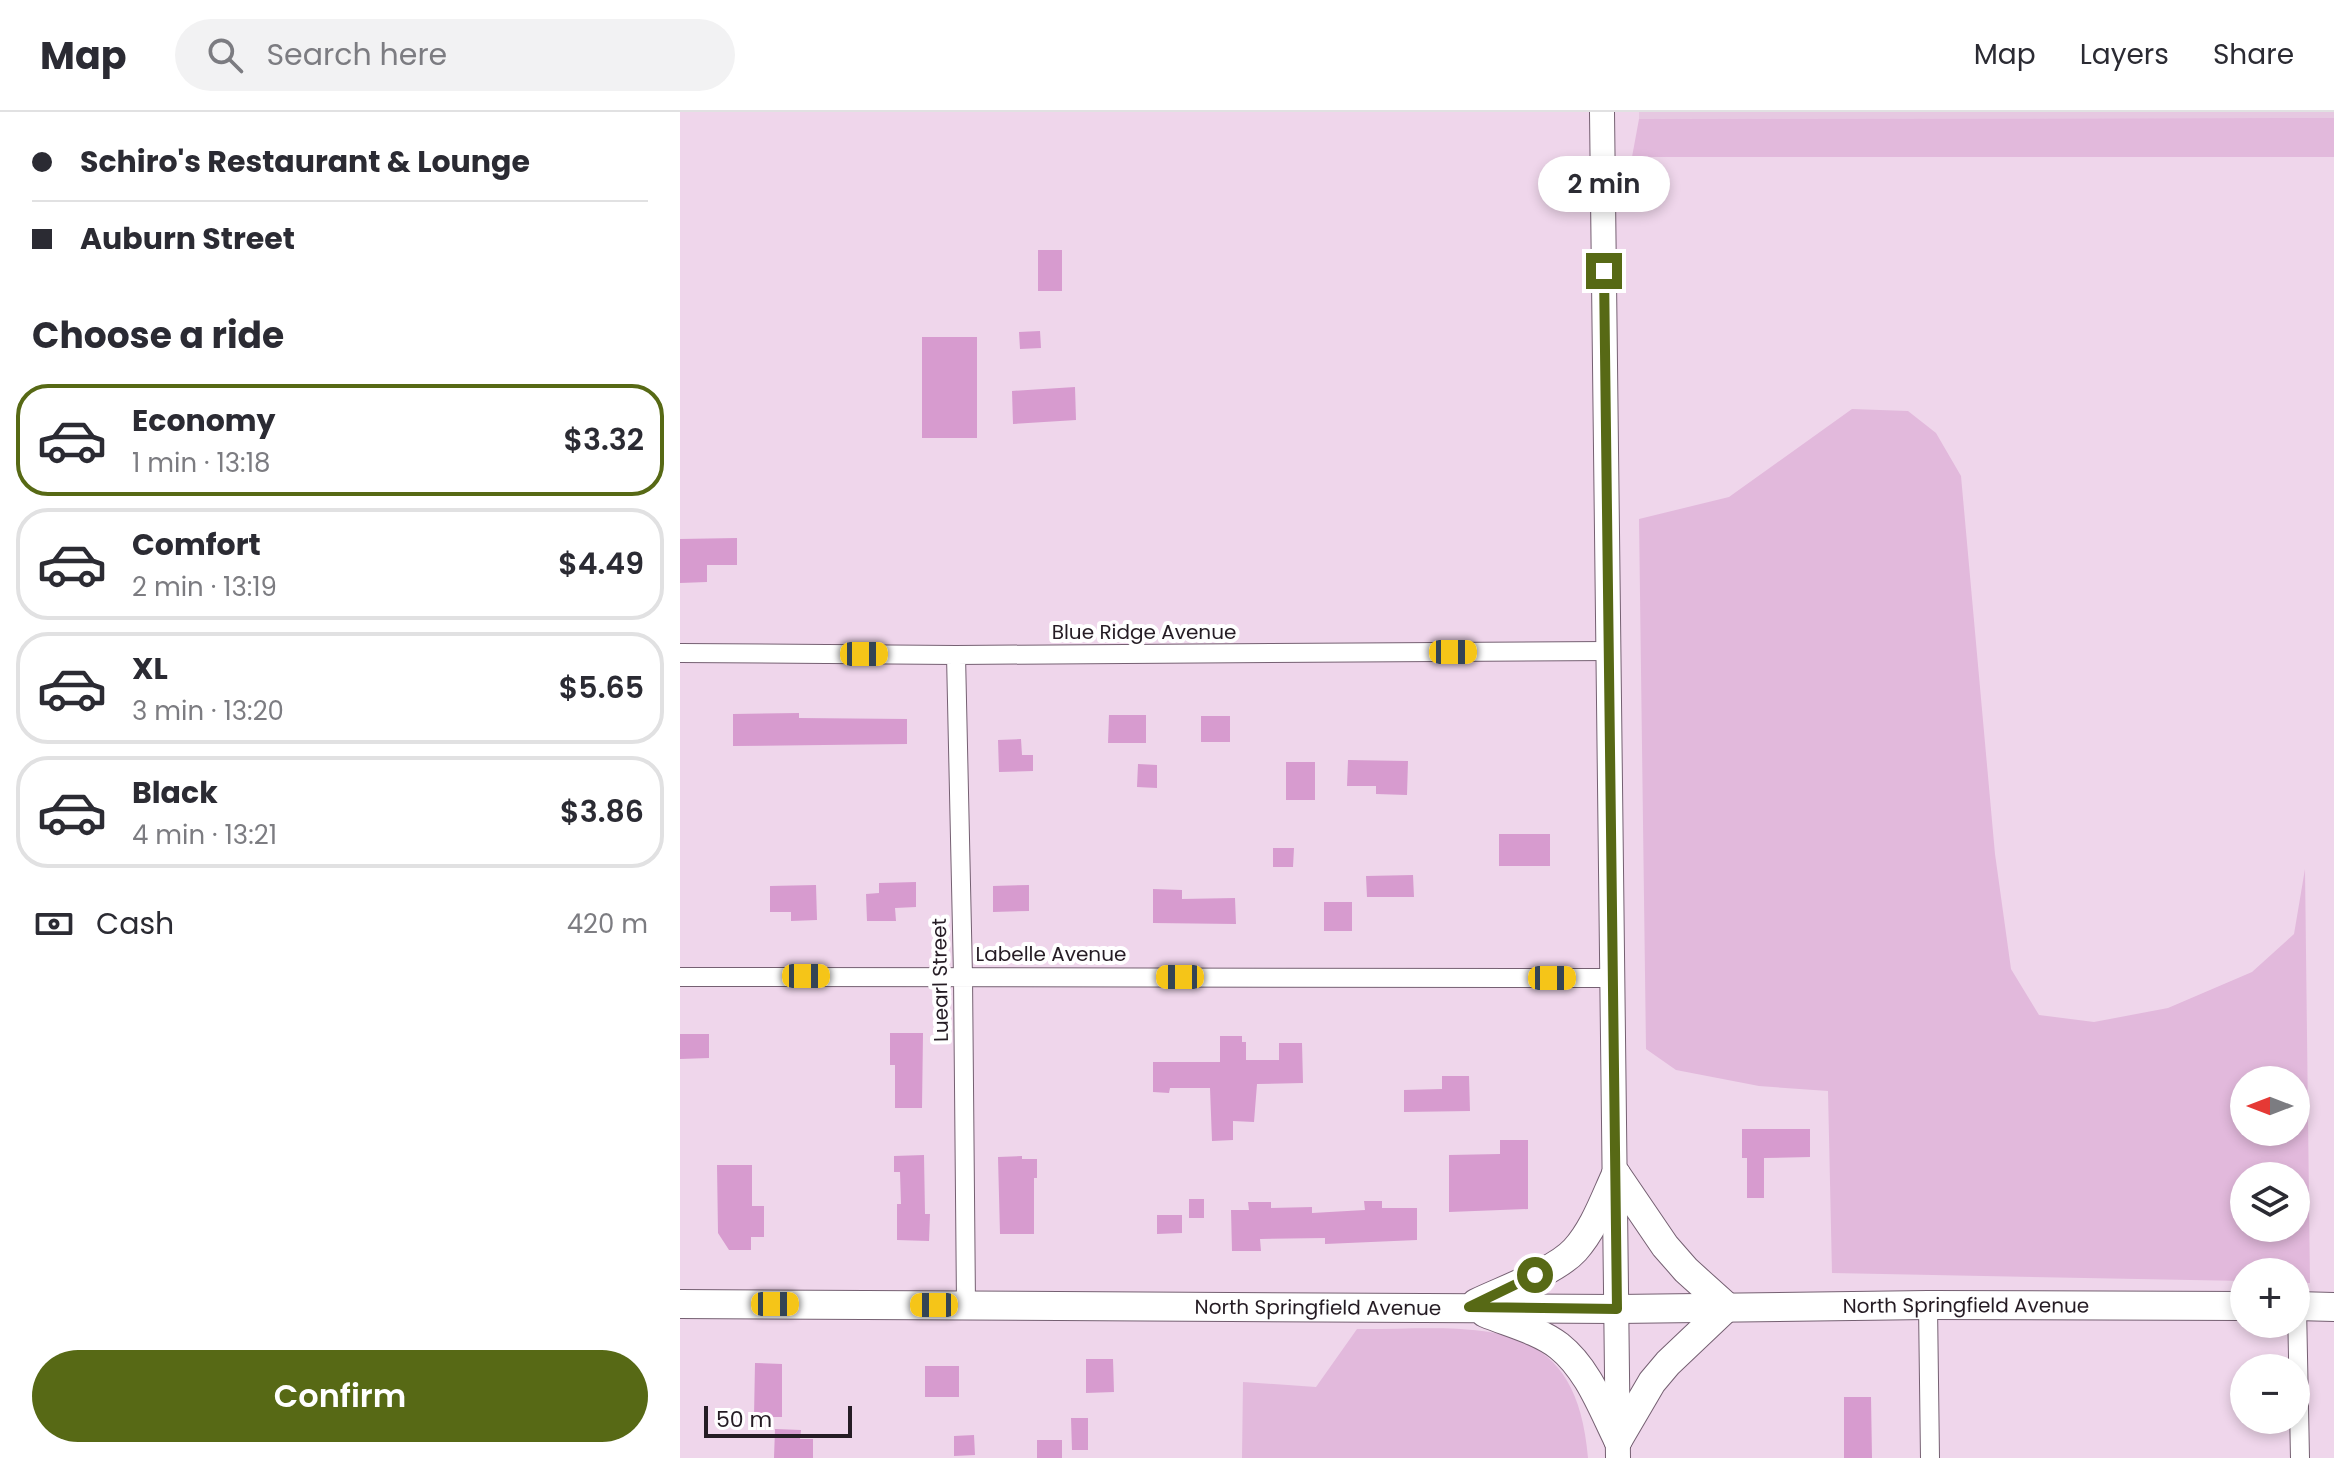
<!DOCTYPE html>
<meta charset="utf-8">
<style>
body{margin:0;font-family:Poppins,sans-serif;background:#f2f2f3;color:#2b2b33;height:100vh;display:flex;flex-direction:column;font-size:30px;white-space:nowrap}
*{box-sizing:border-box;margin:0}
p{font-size:26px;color:#7c7c81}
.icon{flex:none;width:44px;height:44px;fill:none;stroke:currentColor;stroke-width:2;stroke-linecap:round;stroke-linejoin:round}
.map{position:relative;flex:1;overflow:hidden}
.side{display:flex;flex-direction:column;background:#fff;width:680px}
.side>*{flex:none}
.top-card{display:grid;align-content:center;height:176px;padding:0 32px;background:#fff}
.needle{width:52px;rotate:270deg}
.fabs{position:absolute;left:1550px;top:954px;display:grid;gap:16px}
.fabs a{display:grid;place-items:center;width:80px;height:80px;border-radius:50%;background:#fff;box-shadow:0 4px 12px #0003;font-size:40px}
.scale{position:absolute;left:24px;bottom:20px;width:148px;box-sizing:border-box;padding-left:8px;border:4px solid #251c24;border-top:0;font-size:22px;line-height:28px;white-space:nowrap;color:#251c24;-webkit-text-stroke:6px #fff;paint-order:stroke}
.end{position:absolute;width:36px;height:36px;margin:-18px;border:10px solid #576915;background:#fff;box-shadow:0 0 0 4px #fff}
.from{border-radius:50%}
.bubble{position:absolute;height:56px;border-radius:28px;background:#fff;box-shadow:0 4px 12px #0003;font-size:26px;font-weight:600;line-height:56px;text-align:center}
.car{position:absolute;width:24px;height:48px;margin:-24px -12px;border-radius:10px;box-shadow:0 0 6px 2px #0007;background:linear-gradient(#f5c518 24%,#345 0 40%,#f5c518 0 76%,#345 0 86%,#f5c518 0)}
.top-card b{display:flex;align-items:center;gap:28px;height:76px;font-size:30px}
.top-card b+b{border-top:2px solid #e1e1e2}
.top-card i{width:20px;height:20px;background:#2b2b33}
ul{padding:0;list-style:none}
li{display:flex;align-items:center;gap:24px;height:112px;margin:0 16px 12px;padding:0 16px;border:4px solid #e1e1e2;border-radius:32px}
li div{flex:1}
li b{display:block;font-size:30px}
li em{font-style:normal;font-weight:600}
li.selected{border-color:#576915}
li>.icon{width:72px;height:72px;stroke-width:1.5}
h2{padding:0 32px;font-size:36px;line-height:96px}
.pay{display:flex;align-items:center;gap:20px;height:88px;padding:0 32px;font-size:30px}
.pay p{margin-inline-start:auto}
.action{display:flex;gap:16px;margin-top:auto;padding:16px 32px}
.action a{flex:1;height:92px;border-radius:48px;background:#576915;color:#fff;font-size:32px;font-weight:600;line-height:92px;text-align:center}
header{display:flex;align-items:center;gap:48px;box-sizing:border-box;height:112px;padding:0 40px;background:#fff;border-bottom:2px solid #e1e1e2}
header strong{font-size:38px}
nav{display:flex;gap:44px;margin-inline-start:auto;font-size:28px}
.search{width:560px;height:72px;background:#f2f2f3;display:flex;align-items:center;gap:20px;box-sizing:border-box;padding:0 28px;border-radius:44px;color:#7c7c81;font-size:30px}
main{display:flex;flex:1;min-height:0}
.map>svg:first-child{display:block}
.built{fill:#e6c8e1}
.green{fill:#e2b9dc;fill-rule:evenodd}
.building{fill:#d79bcf}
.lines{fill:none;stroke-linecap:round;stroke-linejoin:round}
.street-casing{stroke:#756072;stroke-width:20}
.secondary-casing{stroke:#756072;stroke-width:26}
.primary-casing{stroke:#756072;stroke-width:30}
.street{stroke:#fff;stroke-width:18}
.secondary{stroke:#fff;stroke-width:24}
.primary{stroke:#fff;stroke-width:28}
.route{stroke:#576915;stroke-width:10}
.labels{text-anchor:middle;stroke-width:8;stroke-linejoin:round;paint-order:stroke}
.street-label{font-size:20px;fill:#251c24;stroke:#fff}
</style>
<header>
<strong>Map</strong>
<div class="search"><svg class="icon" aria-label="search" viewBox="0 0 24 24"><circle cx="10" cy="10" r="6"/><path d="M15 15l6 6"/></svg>Search here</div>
<nav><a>Map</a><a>Layers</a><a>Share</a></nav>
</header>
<main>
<section class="side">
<div class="top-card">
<b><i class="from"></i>Schiro's Restaurant &amp; Lounge</b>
<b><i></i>Auburn Street</b>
</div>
<h2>Choose a ride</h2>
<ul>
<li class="selected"><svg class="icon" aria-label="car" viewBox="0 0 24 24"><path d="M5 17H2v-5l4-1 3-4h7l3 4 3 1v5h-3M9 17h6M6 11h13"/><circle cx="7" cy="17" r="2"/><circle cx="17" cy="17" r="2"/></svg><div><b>Economy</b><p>1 min · 13:18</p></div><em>$3.32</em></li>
<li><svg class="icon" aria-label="car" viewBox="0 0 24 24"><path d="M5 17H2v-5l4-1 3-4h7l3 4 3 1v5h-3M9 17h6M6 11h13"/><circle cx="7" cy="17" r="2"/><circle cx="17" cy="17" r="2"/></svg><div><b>Comfort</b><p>2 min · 13:19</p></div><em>$4.49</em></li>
<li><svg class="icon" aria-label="car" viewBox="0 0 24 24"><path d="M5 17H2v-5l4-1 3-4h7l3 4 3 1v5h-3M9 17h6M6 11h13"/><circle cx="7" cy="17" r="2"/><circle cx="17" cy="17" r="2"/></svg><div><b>XL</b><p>3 min · 13:20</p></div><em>$5.65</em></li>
<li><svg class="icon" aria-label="car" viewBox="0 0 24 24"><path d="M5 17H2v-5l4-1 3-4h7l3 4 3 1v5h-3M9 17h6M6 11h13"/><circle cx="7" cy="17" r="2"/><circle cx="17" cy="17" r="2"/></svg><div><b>Black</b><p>4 min · 13:21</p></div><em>$3.86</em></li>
</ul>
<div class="pay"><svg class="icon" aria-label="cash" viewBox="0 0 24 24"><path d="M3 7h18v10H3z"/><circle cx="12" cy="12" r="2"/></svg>Cash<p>420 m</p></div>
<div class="action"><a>Confirm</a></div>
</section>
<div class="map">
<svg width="1654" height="1346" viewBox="0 0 1654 1346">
<rect width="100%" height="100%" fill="#efd6eb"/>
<path class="built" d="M 959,0 L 1654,0 L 1654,6 L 959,7 Z"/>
<path class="green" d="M 1654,6 L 1654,45 L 952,45 L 959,7 Z
M 1172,297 L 1228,299 L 1256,321 L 1281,364 L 1315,742 L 1331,857 L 1359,903 L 1414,910 L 1488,896 L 1572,860 L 1614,822 L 1625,757 L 1630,1171 L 1616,1171 L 1616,1160 L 1564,1160 L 1564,1169 L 1152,1161 L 1148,979 L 1079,974 L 996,958 L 966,937 L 959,407 L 1049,385 ZM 1616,968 L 1616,1020 L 1564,1020 L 1564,968 ZM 1616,1064 L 1616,1116 L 1564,1116 L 1564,1064 Z
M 677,1217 C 792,1218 896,1195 908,1346 L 562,1346 L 563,1270 L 636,1275 Z"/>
<path class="building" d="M 358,138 L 382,138 L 382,179 L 358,179 Z
M 360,219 L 361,236 L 340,237 L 339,220 Z
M 242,225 L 297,225 L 297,326 L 242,326 Z
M 395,275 L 396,308 L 333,312 L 332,279 Z
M 57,426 L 57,453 L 27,453 L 27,470 L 0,471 L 0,427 Z
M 119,601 L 119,606 L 227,607 L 227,632 L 53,634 L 53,602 Z
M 429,603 L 466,603 L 466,631 L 428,631 Z
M 521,604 L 550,604 L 550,630 L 521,630 Z
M 341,627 L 342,643 L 353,643 L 353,659 L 319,660 L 318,628 Z
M 668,648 L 728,649 L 727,683 L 696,682 L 696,674 L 667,674 Z
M 606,650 L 635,650 L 635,688 L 606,688 Z
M 458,652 L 477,653 L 477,676 L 457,675 Z
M 819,722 L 870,722 L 870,754 L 819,754 Z
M 593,736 L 614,736 L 613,755 L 593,755 Z
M 733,763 L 734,785 L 687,785 L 686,764 Z
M 236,770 L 236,795 L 215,796 L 216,809 L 187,809 L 186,782 L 199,781 L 199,771 Z
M 136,773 L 137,808 L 111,809 L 111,800 L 90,800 L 90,774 Z
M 349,773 L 349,799 L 313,800 L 313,774 Z
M 473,777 L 502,778 L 502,787 L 555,786 L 556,812 L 473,811 Z
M 644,790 L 672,790 L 672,819 L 644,819 Z
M 210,921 L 243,921 L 242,996 L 215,996 L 215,953 L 210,953 Z
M 0,922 L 29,922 L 29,946 L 0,947 Z
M 540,924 L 562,924 L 562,930 L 566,930 L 566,948 L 599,948 L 599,931 L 622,931 L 623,971 L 577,972 L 574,1010 L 553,1009 L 553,1028 L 532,1029 L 530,976 L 490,976 L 489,981 L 473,980 L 473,950 L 540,950 Z
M 762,964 L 789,964 L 790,999 L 724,1000 L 724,978 L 762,977 Z
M 1062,1017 L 1130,1017 L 1130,1045 L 1084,1046 L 1084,1086 L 1067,1086 L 1067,1046 L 1062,1046 Z
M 820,1028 L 848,1028 L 848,1097 L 769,1100 L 769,1043 L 820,1042 Z
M 244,1043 L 245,1102 L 250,1102 L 249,1129 L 217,1128 L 217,1092 L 221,1092 L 220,1060 L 214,1060 L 214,1044 Z
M 342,1044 L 342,1047 L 357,1047 L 357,1066 L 354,1066 L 354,1122 L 320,1122 L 318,1045 Z
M 37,1053 L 72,1053 L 72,1094 L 84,1094 L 84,1125 L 71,1125 L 71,1138 L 49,1138 L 38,1121 Z
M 509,1087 L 524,1087 L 524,1106 L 509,1106 Z
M 684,1089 L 702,1089 L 702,1096 L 737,1096 L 737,1128 L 645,1132 L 645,1126 L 580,1127 L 581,1139 L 552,1139 L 551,1098 L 569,1098 L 568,1090 L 591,1090 L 591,1096 L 632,1095 L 632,1101 L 685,1098 Z
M 477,1103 L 502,1103 L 502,1121 L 477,1122 Z
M 406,1247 L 433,1247 L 434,1280 L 406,1281 Z
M 75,1251 L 102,1252 L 102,1305 L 74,1305 Z
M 245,1254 L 279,1254 L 279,1285 L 245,1285 Z
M 1164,1285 L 1191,1285 L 1192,1346 L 1164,1346 Z
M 391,1306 L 408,1306 L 408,1338 L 392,1338 Z
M 95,1317 L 121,1318 L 120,1327 L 133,1327 L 133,1346 L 94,1346 Z
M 294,1323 L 295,1343 L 274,1344 L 274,1324 Z
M 357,1328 L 382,1328 L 382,1346 L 357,1346 Z"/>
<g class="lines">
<defs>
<path id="street" d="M 0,541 L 276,543 L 929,539
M 276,543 L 283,864 L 286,1193
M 0,865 L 934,866
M 1248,1193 L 1250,1346
M 1617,1194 L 1620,1346"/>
<path id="secondary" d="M 922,0 L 938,1346"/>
<g id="primary">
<path d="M 936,1062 L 985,1134 L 1006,1158 L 1047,1195 L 988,1251 L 972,1270 L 938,1328"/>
<path d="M 796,1191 C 823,1178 876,1159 895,1138 C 914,1117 924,1088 936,1062"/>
<path id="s1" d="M 0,1192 L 937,1197 L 1248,1193 L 1564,1194"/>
<path d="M 1616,1194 L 1654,1195"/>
<path d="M 805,1201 C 829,1211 858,1218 879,1234 C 908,1257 922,1296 938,1328"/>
</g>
</defs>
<use href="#street" class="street-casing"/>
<use href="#secondary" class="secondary-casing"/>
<use href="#primary" class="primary-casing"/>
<use href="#street" class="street"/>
<use href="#secondary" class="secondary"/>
<use href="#primary" class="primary"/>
</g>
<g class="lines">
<path class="route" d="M 855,1163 L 789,1195 L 937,1197 L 924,159"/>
</g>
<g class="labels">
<g class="street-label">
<text x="464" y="527">Blue Ridge Avenue</text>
<text x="371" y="849">Labelle Avenue</text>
<text transform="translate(260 868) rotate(-91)" y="7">Luearl Street</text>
<text dy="7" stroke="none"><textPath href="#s1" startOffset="638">North Springfield Avenue</textPath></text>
<text dy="7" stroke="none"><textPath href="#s1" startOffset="1286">North Springfield Avenue</textPath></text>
</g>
</g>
</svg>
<div class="fabs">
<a><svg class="needle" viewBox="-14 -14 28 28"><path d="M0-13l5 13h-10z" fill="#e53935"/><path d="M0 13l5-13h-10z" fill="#7c7c81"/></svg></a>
<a><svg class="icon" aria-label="layers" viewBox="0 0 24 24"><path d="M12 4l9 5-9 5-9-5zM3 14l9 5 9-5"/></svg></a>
<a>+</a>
<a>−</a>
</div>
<div class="scale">50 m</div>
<i class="end from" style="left:855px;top:1163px"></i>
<i class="end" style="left:924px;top:159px"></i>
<div class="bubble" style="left:858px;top:44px;width:132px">2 min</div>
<i class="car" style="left:773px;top:540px;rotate:90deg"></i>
<i class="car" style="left:184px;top:542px;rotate:90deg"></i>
<i class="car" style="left:126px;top:864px;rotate:90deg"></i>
<i class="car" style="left:500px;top:865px;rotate:270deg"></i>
<i class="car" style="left:872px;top:866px;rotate:90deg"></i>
<i class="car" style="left:95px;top:1192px;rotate:90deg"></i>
<i class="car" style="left:254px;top:1193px;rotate:270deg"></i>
</div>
</main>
